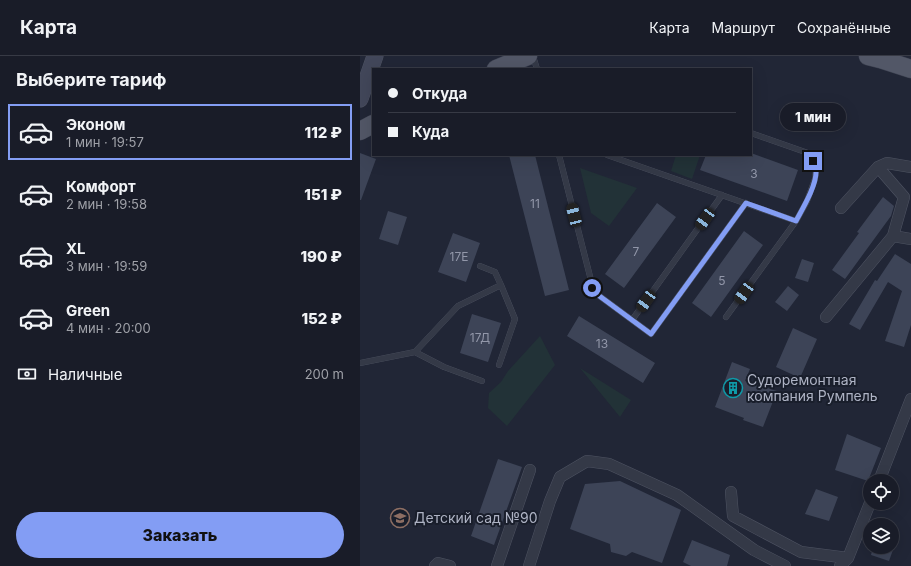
<!DOCTYPE html>
<html lang="ru">
<meta charset="utf-8">
<style>
body{margin:0;font-family:Inter,sans-serif;background:#262934;color:#f1f3f6;height:100vh;display:flex;flex-direction:column;font-size:15px;white-space:nowrap}
*{box-sizing:border-box;margin:0}
p{font-size:13px;color:#9fa1a8}
.icon{flex:none;width:22px;height:22px;fill:none;stroke:currentColor;stroke-width:2;stroke-linecap:round;stroke-linejoin:round}
.map{position:relative;flex:1;overflow:hidden}
.drawer{display:flex;flex-direction:column;background:#191c28;width:360px}
.drawer>*{flex:none}
.top-card{position:absolute;left:12px;top:12px;width:380px;height:88px;border-radius:0px;box-shadow:0 4px 16px #0002,0 0 0 1px #373a45;display:grid;align-content:center;height:88px;padding:0 16px;background:#191c28}
.buttons{position:absolute;left:503px;top:418px;display:grid;gap:8px}
.buttons a{display:grid;place-items:center;width:36px;height:36px;border-radius:50%;background:#191c28;box-shadow:0 4px 16px #0002,0 0 0 1px #373a45;font-size:20px}
.end{position:absolute;width:18px;height:18px;margin:-9px;border:5px solid #839df4;background:#111;box-shadow:0 0 0 2px #111}
.from{border-radius:50%}
.bubble{position:absolute;height:28px;border-radius:14px;background:#191c28;box-shadow:0 4px 16px #0002,0 0 0 1px #373a45;font-size:13px;font-weight:800;line-height:28px;text-align:center}
.car{position:absolute;width:12px;height:24px;margin:-12px -6px;border-radius:5px;box-shadow:0 0 3px 1px #0007;background:linear-gradient(#222 24%,#8ab4d8 0 40%,#222 0 76%,#8ab4d8 0 86%,#222 0)}
.top-card b{display:flex;align-items:center;gap:14px;height:38px;font-size:15px}
.top-card b+b{border-top:1px solid #373a45}
.top-card i{width:10px;height:10px;background:#f1f3f6}
ul{padding:0;list-style:none}
li{display:flex;align-items:center;gap:12px;height:56px;margin:0 8px 6px;padding:0 8px;border:2px solid transparent;border-radius:0px}
li div{flex:1}
li b{display:block;font-size:15px}
li em{font-style:normal;font-weight:800}
li.selected{border-color:#839df4}
li>.icon{width:36px;height:36px;stroke-width:1.5}
h2{padding:0 16px;font-size:18px;line-height:48px}
.pay{display:flex;align-items:center;gap:10px;height:44px;padding:0 16px;font-size:15px}
.pay p{margin-inline-start:auto}
.cta{display:flex;gap:8px;margin-top:auto;padding:8px 16px}
.cta a{flex:1;height:46px;border-radius:24px;background:#839df4;color:#111;font-size:16px;font-weight:800;line-height:46px;text-align:center}
header{display:flex;align-items:center;gap:24px;box-sizing:border-box;height:56px;padding:0 20px;background:#191c28;border-bottom:1px solid #373a45}
header strong{font-size:19px}
nav{display:flex;gap:22px;margin-inline-start:auto;font-size:14px}
main{display:flex;flex:1;min-height:0}
.map>svg:first-child{display:block}
.green{fill:#223237}
.building{fill:#3d4457}
.lines{fill:none;stroke-linecap:round;stroke-linejoin:round}
.service-casing{stroke:#4e5362;stroke-width:6}
.minor-casing{stroke:#4e5362;stroke-width:12}
.secondary-casing{stroke:#4e5362;stroke-width:17}
.primary-casing{stroke:#3d4251;stroke-width:19}
.service{stroke:#343947;stroke-width:5.5}
.minor{stroke:#343947;stroke-width:11}
.secondary{stroke:#42475a;stroke-width:16}
.primary{stroke:#525767;stroke-width:18}
.route{stroke:#839df4;stroke-width:5}
.labels{text-anchor:middle;stroke-width:4;stroke-linejoin:round;paint-order:stroke}
.number-label{font-size:12px;fill:#9297a9}
.poi-label{font-size:14px;fill:#aeb3c4;stroke:#191e2b;text-anchor:start}
</style>
<header>
<strong>Карта</strong>
<nav><a>Карта</a><a>Маршрут</a><a>Сохранённые</a></nav>
</header>
<main>
<section class="drawer">
<h2>Выберите тариф</h2>
<ul>
<li class="selected"><svg class="icon" aria-label="car" viewBox="0 0 24 24"><path d="M5 17H2v-5l4-1 3-4h7l3 4 3 1v5h-3M9 17h6M6 11h13"/><circle cx="7" cy="17" r="2"/><circle cx="17" cy="17" r="2"/></svg><div><b>Эконом</b><p>1 мин · 19:57</p></div><em>112 ₽</em></li>
<li><svg class="icon" aria-label="car" viewBox="0 0 24 24"><path d="M5 17H2v-5l4-1 3-4h7l3 4 3 1v5h-3M9 17h6M6 11h13"/><circle cx="7" cy="17" r="2"/><circle cx="17" cy="17" r="2"/></svg><div><b>Комфорт</b><p>2 мин · 19:58</p></div><em>151 ₽</em></li>
<li><svg class="icon" aria-label="car" viewBox="0 0 24 24"><path d="M5 17H2v-5l4-1 3-4h7l3 4 3 1v5h-3M9 17h6M6 11h13"/><circle cx="7" cy="17" r="2"/><circle cx="17" cy="17" r="2"/></svg><div><b>XL</b><p>3 мин · 19:59</p></div><em>190 ₽</em></li>
<li><svg class="icon" aria-label="car" viewBox="0 0 24 24"><path d="M5 17H2v-5l4-1 3-4h7l3 4 3 1v5h-3M9 17h6M6 11h13"/><circle cx="7" cy="17" r="2"/><circle cx="17" cy="17" r="2"/></svg><div><b>Green</b><p>4 мин · 20:00</p></div><em>152 ₽</em></li>
</ul>
<div class="pay"><svg class="icon" aria-label="cash" viewBox="0 0 24 24"><path d="M3 7h18v10H3z"/><circle cx="12" cy="12" r="2"/></svg>Наличные<p>200 m</p></div>
<div class="cta"><a>Заказать</a></div>
</section>
<div class="map">
<svg width="551" height="510" viewBox="0 0 551 510">
<rect width="100%" height="100%" fill="#212636"/>
<path class="green" d="M 316,99 L 340,99 L 332,123 L 311,115 Z
M 220,112 L 277,132 L 249,170 L 231,157 Z
M 180,280 L 195,309 L 147,370 L 128,352 L 129,337 L 141,326 L 148,315 Z
M 220,312 L 271,344 L 260,361 Z"/>
<path class="building" d="M 0,97 L 16,103 L 1,144 L 0,144 Z
M 391,97 L 438,114 L 427,145 L 340,114 L 346,99 L 391,99 Z
M 149,99 L 175,99 L 209,234 L 185,240 Z
M 523,141 L 534,150 L 531,160 L 485,223 L 472,214 L 499,177 L 497,176 Z
M 297,147 L 316,161 L 264,232 L 245,218 Z
M 28,155 L 47,161 L 38,189 L 19,183 Z
M 384,175 L 403,189 L 351,261 L 332,247 Z
M 93,177 L 120,187 L 106,226 L 78,216 Z
M 535,198 L 551,208 L 551,269 L 544,291 L 525,285 L 542,235 L 528,226 L 500,274 L 489,268 L 515,224 L 517,225 Z
M 442,203 L 454,207 L 448,226 L 435,222 Z
M 428,230 L 439,239 L 427,255 L 415,246 Z
M 112,258 L 141,267 L 128,306 L 100,297 Z
M 219,260 L 295,307 L 283,327 L 207,280 Z
M 433,272 L 457,283 L 440,322 L 416,311 Z
M 372,306 L 390,313 L 385,325 L 417,335 L 403,371 L 383,364 L 384,362 L 355,351 Z
M 487,378 L 521,392 L 508,425 L 475,414 Z
M 138,403 L 162,411 L 134,489 L 111,480 Z
M 260,425 L 321,454 L 302,507 L 272,496 L 266,500 L 251,496 L 250,488 L 210,473 L 225,428 Z
M 456,433 L 478,441 L 469,465 L 445,458 Z
M 332,484 L 370,499 L 367,510 L 331,510 L 323,506 Z
M 513,491 L 534,491 L 529,505 L 511,499 Z"/>
<g class="lines">
<defs>
<path id="service" d="M 173,0 L 177,13
M 199,99 L 234,236 L 291,278 L 386,147
M 247,99 L 436,165
M 120,210 L 135,216 L 141,229
M 366,261 L 436,165 L 447,145 L 455,123 L 456,114 L 453,105 L 448,97 L 391,77
M 272,264 L 362,139
M 55,296 L 84,311 L 122,325
M 0,307 L 55,296 L 98,250 L 141,229 L 155,263 L 139,309"/>
<path id="minor" d="M 518,111 L 544,141 L 533,180 L 551,183
M 481,152 L 518,111 L 527,107 L 551,111
M 466,261 L 533,180
M 519,425 L 551,343
M 371,436 L 373,460 L 441,496 L 488,502
M 75,510 L 78,507 L 90,510
M 137,510 L 170,414
M 169,510 L 190,445 L 200,421 L 227,405 L 249,408 L 317,439 L 394,494 L 425,510
M 480,510 L 488,502 L 510,447"/>
<path id="secondary" d="M 0,43 L 15,0"/>
<path id="primary" d="M 508,0 L 520,3 L 551,13
M 136,13 L 168,0
M 0,75 L 13,68"/>
</defs>
<use href="#service" class="service-casing"/>
<use href="#minor" class="minor-casing"/>
<use href="#secondary" class="secondary-casing"/>
<use href="#primary" class="primary-casing"/>
<use href="#service" class="service"/>
<use href="#minor" class="minor"/>
<use href="#secondary" class="secondary"/>
<use href="#primary" class="primary"/>
</g>
<g class="lines">
<path class="route" d="M 232,232 L 234,236 L 291,278 L 386,147 L 436,165 C 443,152 457,129 456,114 C 455,111 454,108 453,105"/>
</g>
<defs>
<symbol id="building-ring" viewBox="-11 -11 22 22"><circle r="9.5" fill="#191e2b" stroke="#0f9aa8" stroke-width="1.5"/><path d="M-4-6H4V6H1V3H-1V6H-4ZM-2.5-4.3h1.7v1.8h-1.7ZM.8-4.3h1.7v1.8H.8ZM-2.5-1h1.7V.8h-1.7ZM.8-1h1.7V.8H.8Z" fill="#0f9aa8"/></symbol>
<symbol id="school-ring" viewBox="-11 -11 22 22"><circle r="9.5" fill="#191e2b" stroke="#8d6e63" stroke-width="1.5"/><path d="M0-5L7-2L0 1L-7-2ZM-4 1L0 2.5L4 1V4Q0 6-4 4Z" fill="#8d6e63"/></symbol>
</defs>
<g fill-rule="evenodd">
<use href="#building-ring" x="362" y="321" width="22" height="22"/>
<use href="#school-ring" x="29" y="451" width="22" height="22"/>
</g>
<g class="labels">
<g class="number-label">
<text x="394" y="122">3</text>
<text x="175" y="152">11</text>
<text x="276" y="200">7</text>
<text x="99" y="205">17Е</text>
<text x="362" y="229">5</text>
<text x="120" y="286">17Д</text>
<text x="242" y="292">13</text>
</g>
<g class="poi-label">
<text x="387" y="329">Судоремонтная<tspan x="387" dy="16">компания Румпель</tspan></text>
<text x="54" y="467">Детский сад №90</text>
</g>
</g>
</svg>
<div class="buttons">
<a><svg class="icon" aria-label="locate" viewBox="0 0 24 24"><circle cx="12" cy="12" r="6"/><path d="M12 2v4M12 18v4M2 12h4M18 12h4"/></svg></a>
<a><svg class="icon" aria-label="layers" viewBox="0 0 24 24"><path d="M12 4l9 5-9 5-9-5zM3 14l9 5 9-5"/></svg></a>
</div>
<i class="end from" style="left:232px;top:232px"></i>
<i class="end" style="left:453px;top:105px"></i>
<div class="bubble" style="left:420px;top:47px;width:66px">1 мин</div>
<i class="car" style="left:214px;top:159px;rotate:346deg"></i>
<i class="car" style="left:345px;top:163px;rotate:216deg"></i>
<i class="car" style="left:384px;top:237px;rotate:216deg"></i>
<i class="car" style="left:286px;top:245px;rotate:216deg"></i>
<div class="top-card">
<b><i class="from"></i>Откуда</b>
<b><i></i>Куда</b>
</div>
</div>
</main>
